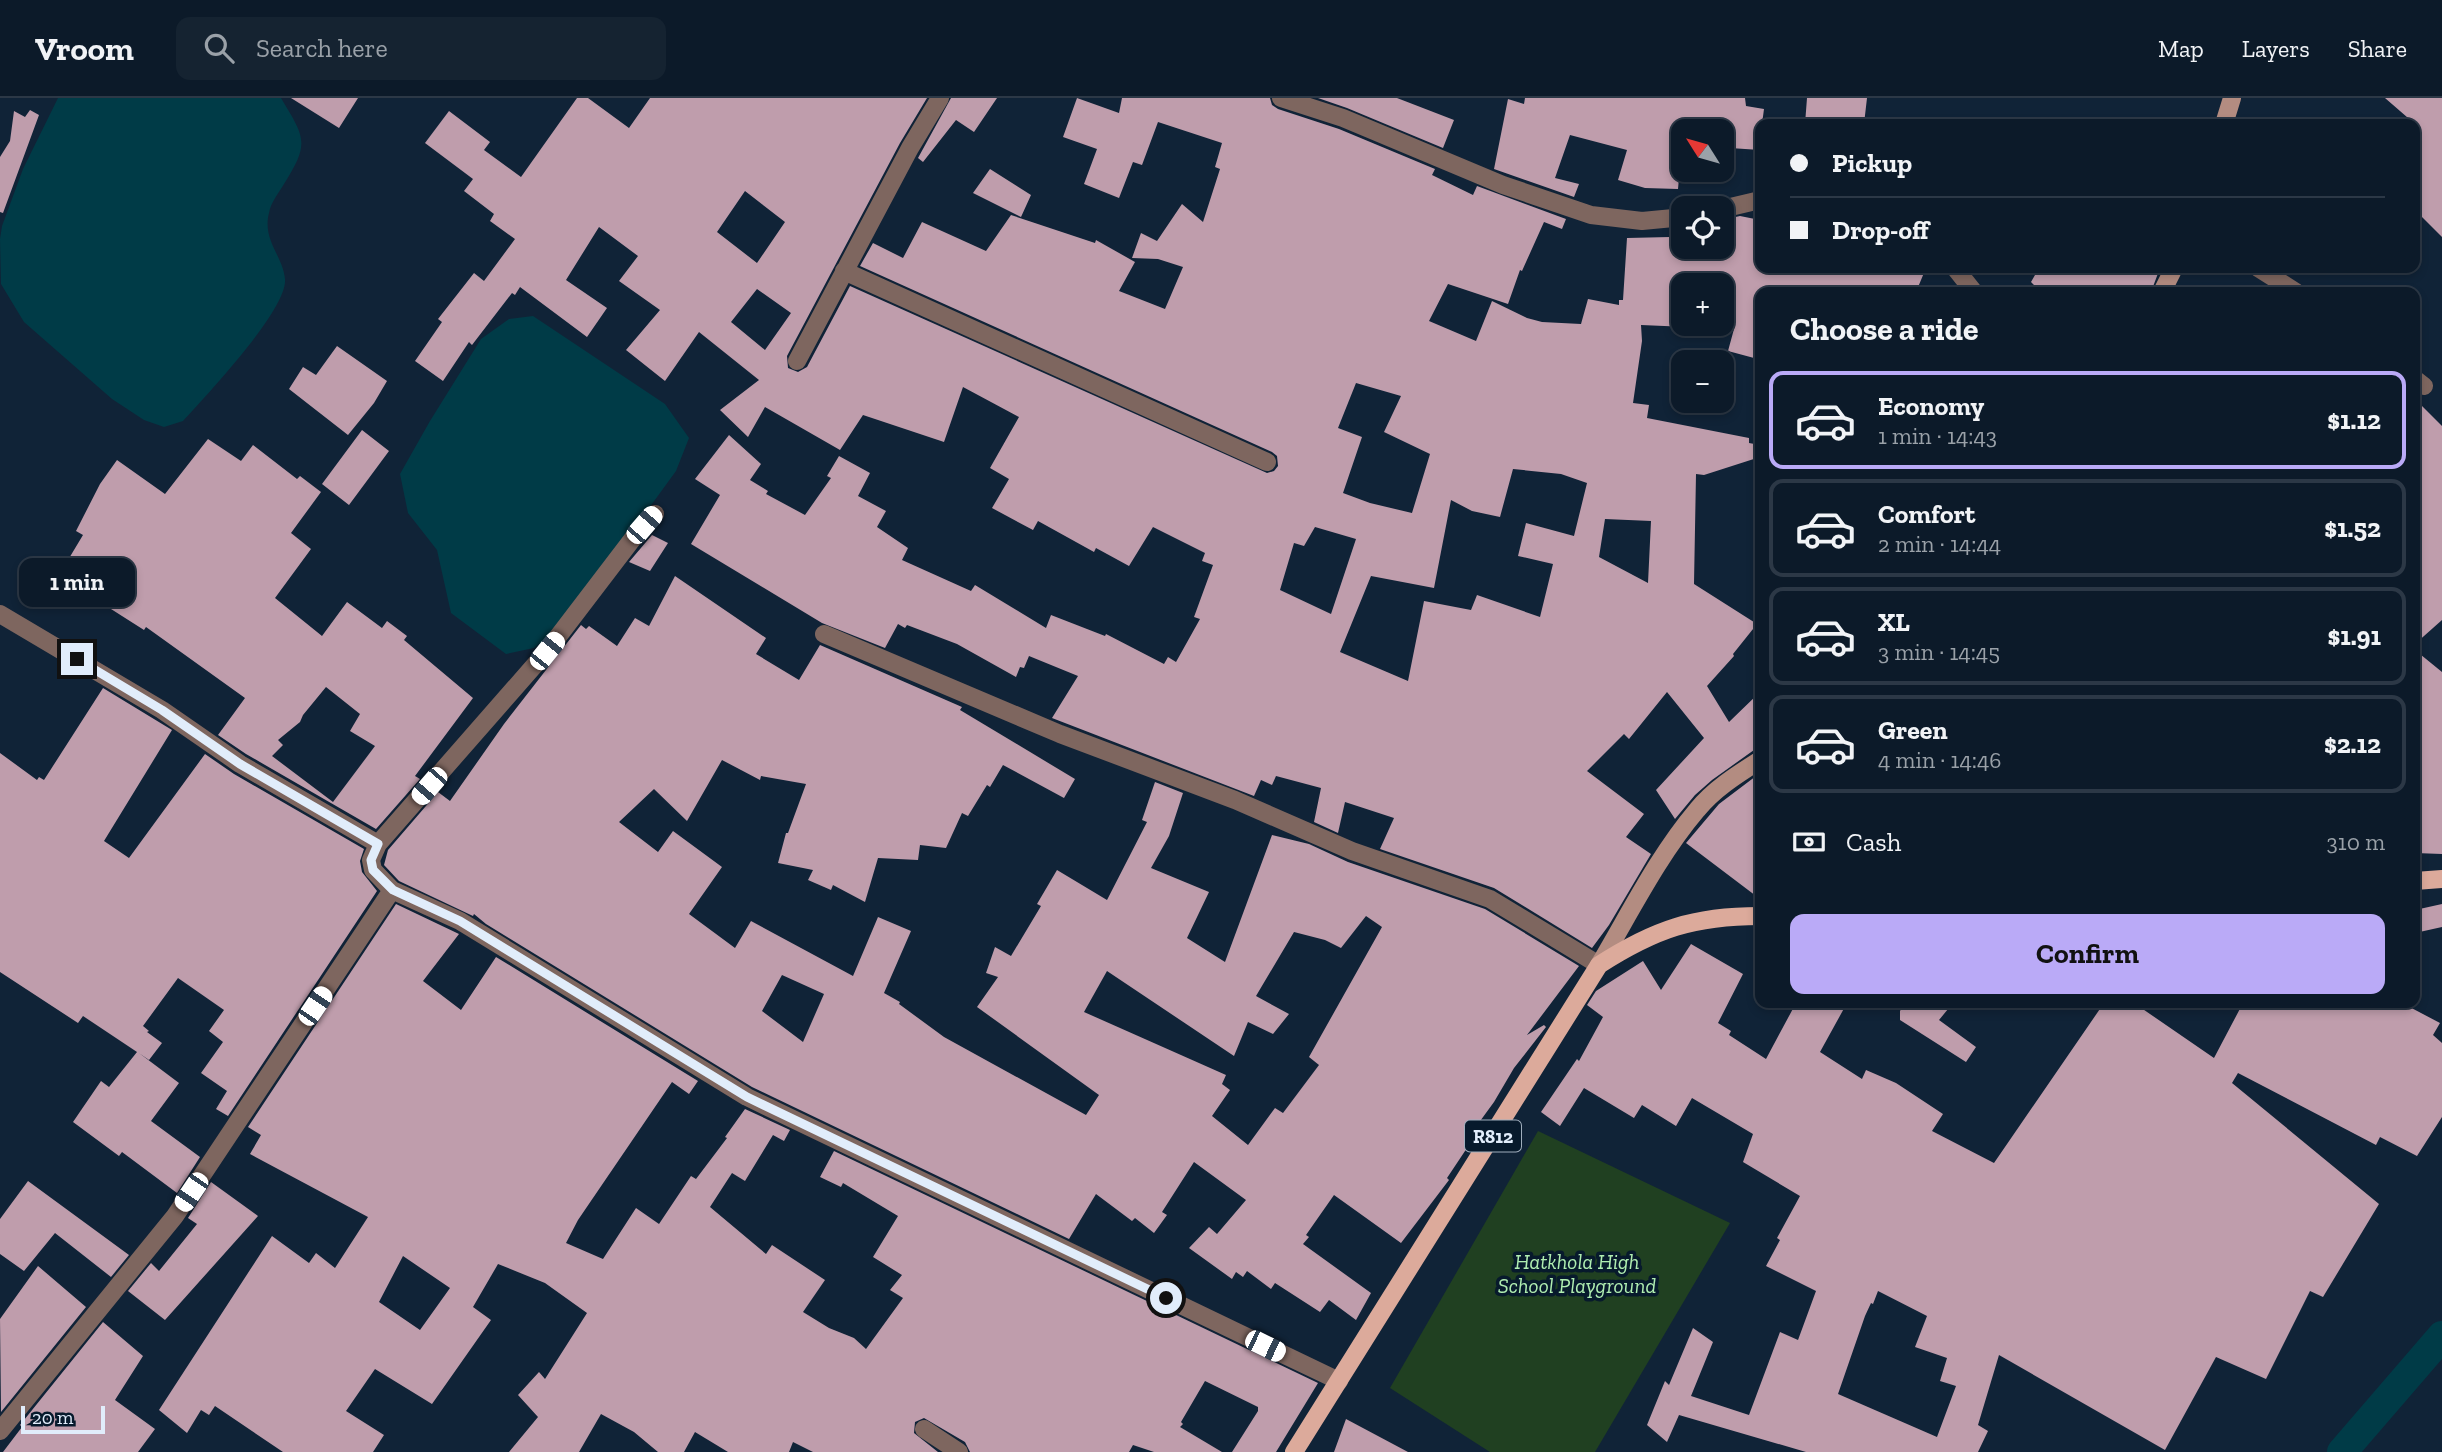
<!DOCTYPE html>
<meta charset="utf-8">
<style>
body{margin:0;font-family:"Zilla Slab",serif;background:#152331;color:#f1f3f6;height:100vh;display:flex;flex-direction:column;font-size:26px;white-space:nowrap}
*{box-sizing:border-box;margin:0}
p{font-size:23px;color:#9aa1a8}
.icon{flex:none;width:38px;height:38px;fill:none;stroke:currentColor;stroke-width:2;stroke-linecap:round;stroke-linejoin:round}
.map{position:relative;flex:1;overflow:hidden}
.drawer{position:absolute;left:1755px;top:189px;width:665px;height:721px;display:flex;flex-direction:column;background:#0c1a29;border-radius:14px;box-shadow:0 4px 10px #0003,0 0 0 2px #2c3846}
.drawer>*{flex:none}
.top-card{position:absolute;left:1755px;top:21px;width:665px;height:154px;border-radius:14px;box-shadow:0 4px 10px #0003,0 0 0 2px #2c3846;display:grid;align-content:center;height:154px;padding:0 35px;background:#0c1a29}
.needle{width:46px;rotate:307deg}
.controls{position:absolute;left:1671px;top:21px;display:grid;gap:14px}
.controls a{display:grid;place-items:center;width:63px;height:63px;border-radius:14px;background:#0c1a29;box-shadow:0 4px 10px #0003,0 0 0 2px #2c3846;font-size:35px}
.scale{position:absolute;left:21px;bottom:18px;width:84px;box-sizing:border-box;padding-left:7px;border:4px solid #e1edfb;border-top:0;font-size:19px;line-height:24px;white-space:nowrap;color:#e1edfb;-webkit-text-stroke:5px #071a2c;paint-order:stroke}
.end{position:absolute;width:32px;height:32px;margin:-16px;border:9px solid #e1edfb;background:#111;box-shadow:0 0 0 4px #111}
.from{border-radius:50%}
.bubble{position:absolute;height:49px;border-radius:14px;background:#0c1a29;box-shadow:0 4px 10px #0003,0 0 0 2px #2c3846;font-size:23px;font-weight:700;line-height:49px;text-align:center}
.car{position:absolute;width:21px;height:42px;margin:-21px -10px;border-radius:9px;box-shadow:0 0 5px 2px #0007;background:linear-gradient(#fff 24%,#345 0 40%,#fff 0 76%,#345 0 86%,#fff 0)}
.top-card b{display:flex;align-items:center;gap:24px;height:66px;font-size:26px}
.top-card b+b{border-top:2px solid #2c3846}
.top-card i{width:18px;height:18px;background:#f1f3f6}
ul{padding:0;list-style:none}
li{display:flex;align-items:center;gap:21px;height:98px;margin:0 14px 10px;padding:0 21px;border:4px solid #2c3846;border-radius:14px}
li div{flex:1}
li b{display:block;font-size:26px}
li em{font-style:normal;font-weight:700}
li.on{border-color:#baaaf7}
li>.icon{width:63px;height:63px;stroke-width:1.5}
h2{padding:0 35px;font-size:32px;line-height:84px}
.pay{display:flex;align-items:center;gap:18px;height:77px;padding:0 35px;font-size:26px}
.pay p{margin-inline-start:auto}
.action{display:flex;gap:14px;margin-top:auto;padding:14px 35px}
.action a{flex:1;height:80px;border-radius:14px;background:#baaaf7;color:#111;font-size:28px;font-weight:700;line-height:80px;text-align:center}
header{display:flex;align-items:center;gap:42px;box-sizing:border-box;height:98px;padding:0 35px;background:#0c1a29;border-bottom:2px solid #2c3846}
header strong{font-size:33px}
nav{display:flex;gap:38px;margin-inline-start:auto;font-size:24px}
.search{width:490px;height:63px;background:#152331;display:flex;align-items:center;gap:18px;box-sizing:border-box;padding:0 24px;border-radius:14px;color:#9aa1a8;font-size:26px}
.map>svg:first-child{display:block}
.green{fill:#204021}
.water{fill:#003b47}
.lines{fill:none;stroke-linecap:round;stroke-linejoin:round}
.canal{stroke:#003b47;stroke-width:30}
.building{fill:#bf9dac;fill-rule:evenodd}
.street{stroke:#7e665f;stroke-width:18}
.secondary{stroke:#b38c81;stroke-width:18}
.primary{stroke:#dcaa9b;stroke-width:18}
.route{stroke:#e1edfb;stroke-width:9}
.labels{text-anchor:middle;stroke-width:7;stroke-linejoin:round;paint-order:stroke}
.shield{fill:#071a2c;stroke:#a0aebd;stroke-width:2}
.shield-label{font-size:19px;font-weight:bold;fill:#e1edfb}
.park-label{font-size:21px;font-style:italic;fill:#b0eeb1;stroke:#071a2c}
</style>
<header>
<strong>Vroom</strong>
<div class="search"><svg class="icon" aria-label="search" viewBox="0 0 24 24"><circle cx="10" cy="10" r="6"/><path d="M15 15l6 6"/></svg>Search here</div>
<nav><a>Map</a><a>Layers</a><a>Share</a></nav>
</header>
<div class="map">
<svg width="2442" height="1354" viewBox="0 0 2442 1354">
<rect width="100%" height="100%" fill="#102337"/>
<path class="green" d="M 1538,1033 L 1730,1125 L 1595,1354 L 1490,1354 L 1390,1290 Z"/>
<path class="water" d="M 58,0 L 281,0 C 305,40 310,45 284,86 C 278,96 271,104 269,115 C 262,142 283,158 285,181 C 288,211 205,299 183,323 L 164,329 L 144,322 L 112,301 L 24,224 L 1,186 L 0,141 L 2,128 L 23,71 Z
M 533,218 L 665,306 L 689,340 L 676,373 L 564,527 L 534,550 L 506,556 L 451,515 L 437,452 L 408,415 L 400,376 L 430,323 L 481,241 L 509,221 Z"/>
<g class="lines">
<path class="canal" d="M 2342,1354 L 2442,1238"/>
</g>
<path class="building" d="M 291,0 L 358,0 L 339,30 Z
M 577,0 L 588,0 L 629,30 L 650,0 L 927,0 L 900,45 L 787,258 L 788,270 L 798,274 L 807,269 L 850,188 L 1267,375 L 1274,373 L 1278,368 L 1277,358 L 1272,354 L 860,168 L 873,145 L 903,160 L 922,124 L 986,153 L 1011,117 L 1095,145 L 1096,142 L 1135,164 L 1119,193 L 1165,211 L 1183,169 L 1158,161 L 1132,160 L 1141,135 L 1157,143 L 1182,106 L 1203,124 L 1220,71 L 1215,69 L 1222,45 L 1158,24 L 1142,67 L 1133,64 L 1119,100 L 1084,86 L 1097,51 L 1063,39 L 1077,0 L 1119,15 L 1122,0 L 1270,0 L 1272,7 L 1278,11 L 1339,31 L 1435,71 L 1432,77 L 1473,97 L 1477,88 L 1566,121 L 1562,131 L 1544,124 L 1522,173 L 1520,172 L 1508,206 L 1448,186 L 1429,223 L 1476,243 L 1492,203 L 1527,220 L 1542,224 L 1581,226 L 1588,201 L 1619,207 L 1619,202 L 1623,202 L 1627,140 L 1670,139 L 1670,149 L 1722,149 L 1722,122 L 1740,118 L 1760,122 L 1760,170 L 1926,170 L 1916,194 L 1840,194 L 1819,187 L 1817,194 L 1775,194 L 1760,191 L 1760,238 L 1754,260 L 1728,253 L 1734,231 L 1641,227 L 1642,243 L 1633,305 L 1649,307 L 1647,320 L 1749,340 L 1749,345 L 1760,347 L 1760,359 L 1704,377 L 1696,376 L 1694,486 L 1757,526 L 1733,556 L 1734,558 L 1707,588 L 1729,624 L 1760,594 L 1760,651 L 1754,652 L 1712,682 L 1695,697 L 1675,721 L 1656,692 L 1704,640 L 1667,594 L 1629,641 L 1624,636 L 1587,673 L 1644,716 L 1626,739 L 1651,756 L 1609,827 L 1592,850 L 1494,790 L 1380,751 L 1394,720 L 1345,704 L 1338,735 L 1314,724 L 1321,690 L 1276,678 L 1272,687 L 1261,682 L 1254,698 L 1052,620 L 1078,578 L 1029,558 L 1024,570 L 1020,569 L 1016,579 L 957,546 L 907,527 L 905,530 L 898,526 L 885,550 L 822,525 L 691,446 L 720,397 L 695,381 L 729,337 L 761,366 L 750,382 L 768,393 L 766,396 L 805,417 L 831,380 L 827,378 L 839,358 L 870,375 L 858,398 L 886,413 L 877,429 L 908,450 L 902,462 L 971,493 L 975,487 L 1046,530 L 1051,517 L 1105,538 L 1106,536 L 1164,566 L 1168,559 L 1176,564 L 1200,521 L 1194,519 L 1213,467 L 1202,463 L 1205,455 L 1153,429 L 1129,468 L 1096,450 L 1094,454 L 1038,423 L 1033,432 L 992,410 L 1009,381 L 990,370 L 1019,319 L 963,289 L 944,344 L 863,317 L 840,352 L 765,309 L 748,339 L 720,312 L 759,282 L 699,234 L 665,283 L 626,252 L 660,212 L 619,183 L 638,158 L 599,129 L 566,182 L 607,210 L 587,239 L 520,189 L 515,197 L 512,195 L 472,247 L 469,244 L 443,283 L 415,263 L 442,224 L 438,221 L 474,175 L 484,183 L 515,141 L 490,123 L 494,116 L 464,93 L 473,81 L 425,45 L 449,13 L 490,44 L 484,52 L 521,79 ZM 745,93 L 785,124 L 757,165 L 717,134 ZM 1684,187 L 1722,187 L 1722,226 L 1684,226 ZM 757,191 L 791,215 L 765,252 L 731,224 ZM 1356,285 L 1401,298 L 1384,334 L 1430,356 L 1412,415 L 1370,405 L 1343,395 L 1362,339 L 1338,330 ZM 1513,371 L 1561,376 L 1587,385 L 1574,438 L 1526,425 L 1518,458 L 1553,466 L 1540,519 L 1477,497 L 1471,512 L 1424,503 L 1408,583 L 1340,554 L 1371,478 L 1434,490 L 1451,402 L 1472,413 L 1500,419 ZM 1605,421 L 1651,423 L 1648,485 L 1599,459 ZM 1315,429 L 1356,441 L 1331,516 L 1280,492 L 1294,445 L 1304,448 Z
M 951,0 L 997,0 L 974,34 L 956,22 L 923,64 L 918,60 Z
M 1318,0 L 1397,0 L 1454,22 L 1443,50 L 1347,10 Z
M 1525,0 L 1745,0 L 1746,8 L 1764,11 L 1762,26 L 1760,26 L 1760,52 L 1730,50 L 1722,71 L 1722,33 L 1684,33 L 1684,70 L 1680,69 L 1678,91 L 1645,90 L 1618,82 L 1627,52 L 1570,37 L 1555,80 L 1579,86 L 1574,99 L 1494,71 L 1508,1 L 1524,6 Z
M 1807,0 L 1867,0 L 1864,26 L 1805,26 Z
M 2385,0 L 2442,0 L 2442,139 L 2415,112 L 2415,26 Z
M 30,12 L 39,17 L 3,115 L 0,114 L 0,59 L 10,43 L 14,13 L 25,19 Z
M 990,71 L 1031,97 L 1021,119 L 973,95 Z
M 1690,72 L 1722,72 L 1719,80 Z
M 2039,170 L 2160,170 L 2151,194 L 2041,194 L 2031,184 Z
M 337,248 L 387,283 L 374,305 L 348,337 L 289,291 L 303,269 L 316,277 Z
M 2415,301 L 2442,328 L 2442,522 L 2415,546 Z
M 362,332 L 389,353 L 349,407 L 322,386 Z
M 208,341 L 241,363 L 253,347 L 297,381 L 300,378 L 321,394 L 291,435 L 311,451 L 275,500 L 322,538 L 347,504 L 382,530 L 387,523 L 407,538 L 404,542 L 473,600 L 415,678 L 420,681 L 376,731 L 246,656 L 218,637 L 245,600 L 146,529 L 144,532 L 100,504 L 98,506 L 77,491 L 76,493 L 56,482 L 83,437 L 76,433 L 100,386 L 117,362 L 165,396 ZM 326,589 L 360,616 L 350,633 L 375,648 L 333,704 L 272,658 L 283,647 L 278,642 L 300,624 L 303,617 Z
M 652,437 L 668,445 L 650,473 L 629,464 Z
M 675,478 L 766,540 L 756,556 L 799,582 L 820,547 L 962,609 L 960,612 L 1075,681 L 1064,700 L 1003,667 L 990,689 L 987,687 L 968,718 L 962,715 L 946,750 L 920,747 L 918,762 L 878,760 L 865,804 L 833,787 L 831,792 L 808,782 L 813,772 L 778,765 L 786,735 L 788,735 L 806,686 L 761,678 L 760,682 L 722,662 L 687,723 L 654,691 L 619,724 L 658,754 L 673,733 L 722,769 L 689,816 L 735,850 L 751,823 L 853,878 L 878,819 L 911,833 L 884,895 L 900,904 L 899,906 L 944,939 L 1086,1017 L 1099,997 L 977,909 L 998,879 L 986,875 L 995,849 L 1011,858 L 1041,808 L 1037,806 L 1057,772 L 1107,802 L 1147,724 L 1142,722 L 1155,684 L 1183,695 L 1169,738 L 1151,770 L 1209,794 L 1187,840 L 1225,864 L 1272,737 L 1309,746 L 1348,764 L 1485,811 L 1579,868 L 1527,937 L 1544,927 L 1546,929 L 1514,970 L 1494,1004 L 1467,1041 L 1471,1044 L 1447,1080 L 1449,1082 L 1401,1145 L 1334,1097 L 1306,1137 L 1309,1139 L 1303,1146 L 1371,1195 L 1356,1222 L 1329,1202 L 1320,1214 L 1275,1185 L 1271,1191 L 1247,1173 L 1243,1179 L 1236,1174 L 1232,1181 L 1189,1150 L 1209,1129 L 1217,1136 L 1246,1102 L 1194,1064 L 1162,1114 L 1167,1117 L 1154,1135 L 1135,1120 L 1132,1123 L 1096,1096 L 1069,1141 L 752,989 L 486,826 L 474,816 L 473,818 L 399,783 L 384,767 L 388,752 L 438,694 L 450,703 L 504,626 L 581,527 L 586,531 L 589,528 L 617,548 L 635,520 L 649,528 ZM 1366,818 L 1382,829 L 1309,959 L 1319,967 L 1283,1015 L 1275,1010 L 1248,1047 L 1212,1018 L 1230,992 L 1222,986 L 1226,977 L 1084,914 L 1107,873 L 1234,958 L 1248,924 L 1273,936 L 1289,916 L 1256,898 L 1294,834 L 1325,842 L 1341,850 ZM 782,877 L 824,896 L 803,944 L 762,913 Z
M 2415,552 L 2442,574 L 2442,756 L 2415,755 Z
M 103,590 L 172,632 L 104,743 L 129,760 L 205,656 L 234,676 L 364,751 L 360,763 L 362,774 L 377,793 L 228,1018 L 216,1011 L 227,993 L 201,975 L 223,944 L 209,933 L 224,912 L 178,880 L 143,928 L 149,933 L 147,934 L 162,945 L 149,962 L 139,955 L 179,985 L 151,1023 L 200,1059 L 177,1095 L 122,1054 L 119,1058 L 73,1024 L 101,983 L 109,989 L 137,954 L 83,918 L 78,925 L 0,874 L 0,655 L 37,682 L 39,679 L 44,682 Z
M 1760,675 L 1760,801 L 1686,745 L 1719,706 Z
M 396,806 L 459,836 L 423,883 L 461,912 L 496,859 L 698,983 L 689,996 L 672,984 L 578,1122 L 566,1145 L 603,1161 L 636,1110 L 659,1126 L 691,1078 L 696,1081 L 727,1040 L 725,1039 L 745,1011 L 790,1032 L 784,1043 L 773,1037 L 745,1083 L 732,1075 L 710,1109 L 766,1156 L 772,1147 L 825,1182 L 803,1214 L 829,1230 L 854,1240 L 866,1251 L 903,1200 L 890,1192 L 902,1177 L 873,1159 L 898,1118 L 843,1085 L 841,1089 L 820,1079 L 834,1053 L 1318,1285 L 1276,1354 L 1232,1354 L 1258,1313 L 1258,1309 L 1205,1283 L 1181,1324 L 1183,1326 L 1180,1329 L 1222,1354 L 1154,1354 L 1133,1347 L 1129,1354 L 970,1354 L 965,1344 L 924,1320 L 915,1324 L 914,1335 L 938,1354 L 813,1354 L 793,1344 L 789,1354 L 728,1354 L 695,1334 L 684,1354 L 658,1354 L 634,1334 L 601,1316 L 579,1354 L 509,1354 L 538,1319 L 518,1297 L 539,1274 L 545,1281 L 587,1215 L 545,1185 L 498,1166 L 473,1209 L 491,1222 L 432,1306 L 375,1271 L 346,1313 L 384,1337 L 373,1354 L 283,1354 L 215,1308 L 209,1317 L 201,1312 L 187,1335 L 159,1312 L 272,1138 L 309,1165 L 316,1155 L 335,1170 L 368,1119 L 250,1056 L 261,1037 L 248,1029 ZM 403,1158 L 450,1190 L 420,1232 L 379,1204 Z
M 2442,806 L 2442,829 L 2415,835 L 2415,812 Z
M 1691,846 L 1743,876 L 1718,925 L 1731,933 L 1729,937 L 1766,961 L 1796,905 L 1847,905 L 1820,954 L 1862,981 L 1866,972 L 1896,985 L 1943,1016 L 1932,1033 L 1994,1065 L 2104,905 L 2134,905 L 2214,960 L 2243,905 L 2402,905 L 2440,925 L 2433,937 L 2442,945 L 2442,1019 L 2417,1058 L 2380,1039 L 2376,1047 L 2238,975 L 2232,985 L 2379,1106 L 2323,1199 L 2310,1193 L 2266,1281 L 2216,1259 L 2165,1352 L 1999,1257 L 1978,1327 L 1988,1333 L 1978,1354 L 1806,1354 L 1679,1317 L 1667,1344 L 1647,1327 L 1665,1283 L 1669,1287 L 1693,1230 L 1713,1244 L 1691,1298 L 1749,1317 L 1780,1234 L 1798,1242 L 1816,1193 L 1766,1168 L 1780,1142 L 1777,1140 L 1800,1098 L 1743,1064 L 1753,1036 L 1692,1000 L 1676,1028 L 1642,1007 L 1634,1020 L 1584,990 L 1560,1028 L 1541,1014 L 1577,961 L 1579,963 L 1603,919 L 1587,907 L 1596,893 L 1643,863 L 1661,892 ZM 1878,1193 L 1927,1218 L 1915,1249 L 1947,1260 L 1940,1283 L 1956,1288 L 1937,1339 L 1838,1296 L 1865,1218 L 1871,1205 L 1873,1206 Z
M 1905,905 L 1953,905 L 1939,922 L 1976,949 L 1966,964 L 1900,922 L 1900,913 Z
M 28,1083 L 129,1157 L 111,1179 L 55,1135 L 24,1173 L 0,1156 L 0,1121 Z
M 211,1084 L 258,1118 L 165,1222 L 128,1193 L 151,1165 L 159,1173 L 197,1126 L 188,1120 Z
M 38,1168 L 86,1209 L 1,1314 L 0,1221 Z
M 103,1224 L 143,1258 L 115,1302 L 155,1331 L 138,1354 L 3,1354 L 22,1329 L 20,1327 Z
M 1346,1321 L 1408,1354 L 1334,1354 Z"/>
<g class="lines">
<path class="street" d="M 1281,0 L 1343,20 L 1503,87 L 1591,117 L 1642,123 L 1684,119
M 1722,111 L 1760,102
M 1955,170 L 1974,194
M 2258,170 L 2296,194
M 844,173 L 1267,364
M 797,263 L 910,50 L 940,0
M 2415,281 L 2424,288
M 0,516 L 162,612 L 240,666 L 378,746 L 371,762 L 373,772 L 392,792 L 460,823 L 747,999 L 1339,1283
M 824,536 L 1060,636 L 1235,702 L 1352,753 L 1490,801 L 1599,867
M 378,746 L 547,553 L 634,439 L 655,416
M 924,1331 L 959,1354
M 0,1333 L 175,1118 L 392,792"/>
<path class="secondary" d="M 2224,26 L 2232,0
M 2162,194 L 2174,170
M 1599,867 C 1630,815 1658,758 1697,712 C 1714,691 1738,676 1760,662"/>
<path class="primary" d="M 2415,783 L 2442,781
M 1294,1354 L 1599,867 C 1655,831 1694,818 1760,818"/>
</g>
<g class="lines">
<path class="route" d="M 77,561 L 162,612 L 240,666 L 378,746 L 371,762 L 373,772 L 393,792 L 460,823 L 747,999 L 1166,1200"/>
</g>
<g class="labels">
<rect class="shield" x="1465" y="1022.5" width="56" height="31" rx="5"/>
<g class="shield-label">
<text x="1493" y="1045">R812</text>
</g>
<g class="park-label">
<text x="1577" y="1171">Hatkhola High<tspan x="1577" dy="24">School Playground</tspan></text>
</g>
</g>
</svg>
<div class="controls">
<a><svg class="needle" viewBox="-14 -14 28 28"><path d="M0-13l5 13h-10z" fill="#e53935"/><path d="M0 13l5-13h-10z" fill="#9aa1a8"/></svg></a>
<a><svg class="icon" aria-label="locate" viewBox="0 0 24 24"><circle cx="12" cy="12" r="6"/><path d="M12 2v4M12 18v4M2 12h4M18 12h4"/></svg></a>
<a>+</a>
<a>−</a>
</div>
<div class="scale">20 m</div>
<i class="end from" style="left:1166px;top:1200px"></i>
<i class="end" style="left:77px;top:561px"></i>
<div class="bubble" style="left:19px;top:460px;width:116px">1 min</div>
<i class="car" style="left:644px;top:427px;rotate:41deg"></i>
<i class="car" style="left:547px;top:553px;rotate:39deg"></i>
<i class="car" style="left:429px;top:688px;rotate:221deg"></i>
<i class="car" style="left:315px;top:908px;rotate:34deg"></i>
<i class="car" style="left:191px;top:1094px;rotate:214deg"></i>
<i class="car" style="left:1265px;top:1248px;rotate:116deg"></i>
<div class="top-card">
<b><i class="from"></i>Pickup</b>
<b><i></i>Drop-off</b>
</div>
<section class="drawer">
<h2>Choose a ride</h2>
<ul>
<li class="on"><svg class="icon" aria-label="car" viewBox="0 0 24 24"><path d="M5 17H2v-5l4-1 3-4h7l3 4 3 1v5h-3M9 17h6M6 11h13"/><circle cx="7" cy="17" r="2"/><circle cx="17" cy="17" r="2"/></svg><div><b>Economy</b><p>1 min · 14:43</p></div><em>$1.12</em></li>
<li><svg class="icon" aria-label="car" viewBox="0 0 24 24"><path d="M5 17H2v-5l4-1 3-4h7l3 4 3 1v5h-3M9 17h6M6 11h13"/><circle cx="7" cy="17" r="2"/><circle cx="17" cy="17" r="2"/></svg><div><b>Comfort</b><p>2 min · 14:44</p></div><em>$1.52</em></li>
<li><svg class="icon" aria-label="car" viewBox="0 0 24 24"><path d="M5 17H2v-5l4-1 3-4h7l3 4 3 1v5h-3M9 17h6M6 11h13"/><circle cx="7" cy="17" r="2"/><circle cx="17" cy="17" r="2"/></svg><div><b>XL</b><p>3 min · 14:45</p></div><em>$1.91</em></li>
<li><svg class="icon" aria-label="car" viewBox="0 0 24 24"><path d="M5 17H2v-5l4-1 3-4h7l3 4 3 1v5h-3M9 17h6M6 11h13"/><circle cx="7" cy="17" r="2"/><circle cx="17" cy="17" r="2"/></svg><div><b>Green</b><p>4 min · 14:46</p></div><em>$2.12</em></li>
</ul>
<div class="pay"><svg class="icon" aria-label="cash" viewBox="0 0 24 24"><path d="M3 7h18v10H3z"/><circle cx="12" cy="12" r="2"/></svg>Cash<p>310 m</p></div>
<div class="action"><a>Confirm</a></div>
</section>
</div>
